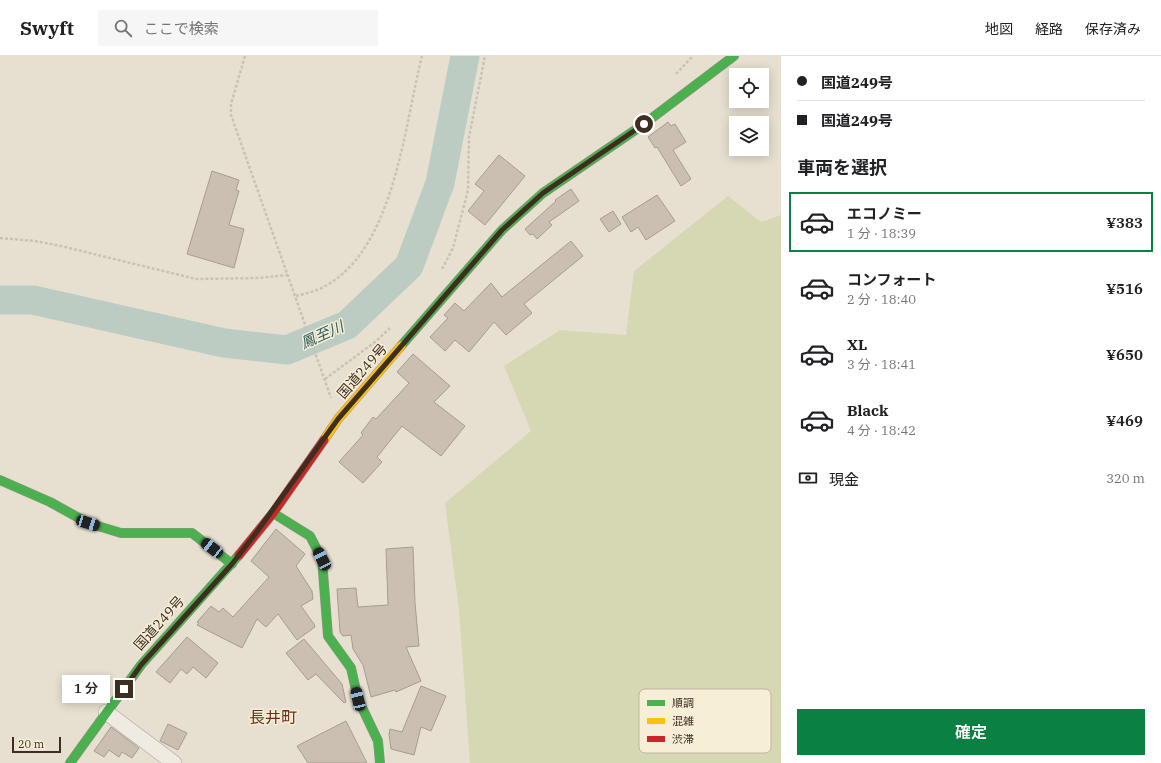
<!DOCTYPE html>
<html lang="ja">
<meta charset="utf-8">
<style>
body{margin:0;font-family:"IBM Plex Serif","Noto Sans JP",serif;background:#f6f6f6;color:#202124;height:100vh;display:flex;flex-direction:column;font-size:15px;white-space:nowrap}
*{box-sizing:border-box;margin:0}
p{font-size:13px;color:#757577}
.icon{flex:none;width:22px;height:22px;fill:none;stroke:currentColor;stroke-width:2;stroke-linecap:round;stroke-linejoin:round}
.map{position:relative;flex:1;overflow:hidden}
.sheet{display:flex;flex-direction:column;background:#fff;width:380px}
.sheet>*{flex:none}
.banner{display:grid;align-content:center;height:88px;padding:0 16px;background:#fff}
.buttons{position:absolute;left:729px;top:12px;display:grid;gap:8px}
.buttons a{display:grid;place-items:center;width:40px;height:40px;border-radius:0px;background:#fff;box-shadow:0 2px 10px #0003;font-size:20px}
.scale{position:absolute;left:12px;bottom:10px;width:49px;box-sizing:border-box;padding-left:4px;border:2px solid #3d2e20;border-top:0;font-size:11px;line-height:14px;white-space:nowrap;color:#3d2e20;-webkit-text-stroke:3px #f7eed8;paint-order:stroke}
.end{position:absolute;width:18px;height:18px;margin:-9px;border:5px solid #3d2e20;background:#fff;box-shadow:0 0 0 2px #fff}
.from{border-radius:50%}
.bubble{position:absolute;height:28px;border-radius:0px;background:#fff;box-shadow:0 2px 10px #0003;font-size:13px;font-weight:600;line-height:28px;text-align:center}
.car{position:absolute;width:12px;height:24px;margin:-12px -6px;border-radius:5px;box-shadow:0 0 3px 1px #0007;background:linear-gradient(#222 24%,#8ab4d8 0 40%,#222 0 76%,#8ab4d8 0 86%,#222 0)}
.banner b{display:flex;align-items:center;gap:14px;height:38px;font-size:15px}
.banner b+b{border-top:1px solid #e0e0e0}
.banner i{width:10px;height:10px;background:#202124}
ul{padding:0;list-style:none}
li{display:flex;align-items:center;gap:12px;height:60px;margin:0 8px 6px;padding:0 8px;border:2px solid transparent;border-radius:0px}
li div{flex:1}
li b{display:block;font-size:15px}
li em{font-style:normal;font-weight:600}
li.on{border-color:#0b8043}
li>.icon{width:36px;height:36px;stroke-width:1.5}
h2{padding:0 16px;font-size:18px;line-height:48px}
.pay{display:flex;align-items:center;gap:10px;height:44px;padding:0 16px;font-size:15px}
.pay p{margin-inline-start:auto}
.action{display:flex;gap:8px;margin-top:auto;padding:8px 16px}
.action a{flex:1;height:46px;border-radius:0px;background:#0b8043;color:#fff;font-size:16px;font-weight:600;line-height:46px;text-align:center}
header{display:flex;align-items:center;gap:24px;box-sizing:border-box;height:56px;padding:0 20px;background:#fff;border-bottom:1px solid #e0e0e0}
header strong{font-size:19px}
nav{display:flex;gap:22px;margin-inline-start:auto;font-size:14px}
.search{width:280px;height:36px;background:#f6f6f6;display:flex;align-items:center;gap:10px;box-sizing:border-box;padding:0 14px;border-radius:0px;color:#757577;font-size:15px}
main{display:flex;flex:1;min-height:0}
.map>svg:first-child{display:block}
.green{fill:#d6d7b3}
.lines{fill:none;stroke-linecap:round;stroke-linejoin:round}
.river{stroke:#bcccc2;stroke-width:29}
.building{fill:#cbbfb2;stroke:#a89c90}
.street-casing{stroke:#ada599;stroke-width:16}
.fast-casing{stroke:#9c958a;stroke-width:10}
.slow-casing{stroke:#9c958a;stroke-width:10}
.jam-casing{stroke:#9c958a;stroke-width:10}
.path{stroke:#c8c2b9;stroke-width:2.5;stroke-dasharray:3 2;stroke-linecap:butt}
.street{stroke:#efebe3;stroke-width:15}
.fast{stroke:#4caf50;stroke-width:9}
.slow{stroke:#ffc107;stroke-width:9}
.jam{stroke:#c62828;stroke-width:9}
.route{stroke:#3d2e20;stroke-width:5}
.labels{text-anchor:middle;stroke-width:3;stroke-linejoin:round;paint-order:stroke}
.street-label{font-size:14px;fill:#3d2e20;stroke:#f7eed8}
.water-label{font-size:15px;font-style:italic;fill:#2f5d5a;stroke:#f7eed8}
.quarter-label{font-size:16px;fill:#6b2e1e;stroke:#f7eed8}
.key{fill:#f7eed8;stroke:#bfb4a1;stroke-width:1}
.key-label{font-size:11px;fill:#3d2e20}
</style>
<header>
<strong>Swyft</strong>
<div class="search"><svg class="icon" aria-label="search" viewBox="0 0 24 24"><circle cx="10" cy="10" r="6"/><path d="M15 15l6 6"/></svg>ここで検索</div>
<nav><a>地図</a><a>経路</a><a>保存済み</a></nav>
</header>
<main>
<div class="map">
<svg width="781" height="707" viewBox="0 0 781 707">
<rect width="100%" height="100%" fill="#e7e0d1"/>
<path class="green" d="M 728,140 L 761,166 L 781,159 L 781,707 L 470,707 L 459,553 L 445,447 L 531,375 L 504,310 L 560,274 L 626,279 L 634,215 Z"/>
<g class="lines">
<path class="river" d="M 0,244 L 33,244 L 224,287 L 287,294 L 347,269 L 409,210 L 440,127 L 465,0"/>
</g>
<path class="building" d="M 668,66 L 671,70 L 675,68 L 686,86 L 673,94 L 691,123 L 681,130 L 657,91 L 655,92 L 648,81 Z
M 499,99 L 525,120 L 485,169 L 468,155 L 484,135 L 475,128 Z
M 212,115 L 239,124 L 236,134 L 239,135 L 229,169 L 244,173 L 234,212 L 187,198 Z
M 571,133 L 579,145 L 549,166 L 552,169 L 537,183 L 533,178 L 530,179 L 525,173 L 556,145 L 555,144 Z
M 657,139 L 675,165 L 646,184 L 638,171 L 631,176 L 622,161 Z
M 613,155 L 621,168 L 609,176 L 600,163 Z
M 571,185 L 583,200 L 524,248 L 532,257 L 506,279 L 494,266 L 469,296 L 455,284 L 445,295 L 430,281 L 448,262 L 444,259 L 455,247 L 464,255 L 491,227 L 502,241 Z
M 413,298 L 450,330 L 434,346 L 465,370 L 441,400 L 402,370 L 377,401 L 382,406 L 363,427 L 339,406 L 363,379 L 361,377 L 373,361 L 376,363 L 409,327 L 397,316 Z
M 276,473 L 305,498 L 296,510 L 312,535 L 313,543 L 301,550 L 314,568 L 315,571 L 297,584 L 278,558 L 266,571 L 257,563 L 242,592 L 197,569 L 199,567 L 197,566 L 211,550 L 219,556 L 223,552 L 233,561 L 269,521 L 251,505 Z
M 413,491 L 415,547 L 419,590 L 406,591 L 421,625 L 396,636 L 395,634 L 371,641 L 363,609 L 353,593 L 351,579 L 343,580 L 340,576 L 337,533 L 356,532 L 358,551 L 388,549 L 386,493 Z
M 187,581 L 218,607 L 206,622 L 193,611 L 187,618 L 181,613 L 170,627 L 156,616 Z
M 304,583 L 342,628 L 346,646 L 344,647 L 316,618 L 308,624 L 286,597 Z
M 421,630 L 446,640 L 431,675 L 421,671 L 414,699 L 391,693 L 389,678 L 390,673 L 402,676 Z
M 346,665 L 367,707 L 308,707 L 297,690 Z
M 168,668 L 187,677 L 178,694 L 160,685 Z
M 111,671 L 139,692 L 132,702 L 122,696 L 119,701 L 109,694 L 104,701 L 94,695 Z"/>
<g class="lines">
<defs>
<path id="street" d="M 106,656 L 174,707"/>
<path id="fast" d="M 401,290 L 502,174 L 543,137 L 644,68 L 734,0
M 0,424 L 50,446 L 88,467 L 121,477 L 192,477 L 232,508
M 273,457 L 310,480 L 322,503 L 328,580 L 351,612 L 358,643 L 378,685 L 380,707
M 70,707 L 141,609 L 239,499"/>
<path id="slow" d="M 324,384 L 338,363 L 401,290"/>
<path id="jam" d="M 239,499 L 273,457 L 324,384"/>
</defs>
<use href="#street" class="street-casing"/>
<use href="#fast" class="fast-casing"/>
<use href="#slow" class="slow-casing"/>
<use href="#jam" class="jam-casing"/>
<path class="path" d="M 245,0 L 231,48 L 231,59 L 331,342
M 676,18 L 693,0
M 0,182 L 35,185 L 61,190 L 196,223 L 257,222 L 288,219
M 442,213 L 453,192 L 468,134 L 469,81 L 485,0
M 296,240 C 304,238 312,236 319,233 C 394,200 404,70 422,0
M 325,323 L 375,286 L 390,272"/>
<use href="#street" class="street"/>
<use href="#fast" class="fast"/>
<use href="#slow" class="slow"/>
<use href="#jam" class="jam"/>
</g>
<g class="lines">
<path class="route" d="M 124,633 L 141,609 L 232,508 L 256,477 L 338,363 L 502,174 L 543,137 L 644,68"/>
</g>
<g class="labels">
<g class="street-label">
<text transform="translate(362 315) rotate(-49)" y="5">国道249号</text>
<text transform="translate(159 567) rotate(-48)" y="5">国道249号</text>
</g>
<g class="water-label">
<text transform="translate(322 279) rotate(-24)" y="5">鳳至川</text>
</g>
<g class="quarter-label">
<text x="273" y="667">長井町</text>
</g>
</g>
<rect x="639" y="633" width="132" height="64" rx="6" class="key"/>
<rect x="647" y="644" width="18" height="6" fill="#4caf50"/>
<rect x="647" y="662" width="18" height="6" fill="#ffc107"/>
<rect x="647" y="680" width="18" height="6" fill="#c62828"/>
<g class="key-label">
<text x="672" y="651">順調</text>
<text x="672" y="669">混雑</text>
<text x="672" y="687">渋滞</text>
</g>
</svg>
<div class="buttons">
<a><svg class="icon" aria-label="locate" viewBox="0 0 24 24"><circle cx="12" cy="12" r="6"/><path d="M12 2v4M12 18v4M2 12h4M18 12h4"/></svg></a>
<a><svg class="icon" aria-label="layers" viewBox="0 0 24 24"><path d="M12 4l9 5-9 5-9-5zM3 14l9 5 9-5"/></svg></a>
</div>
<div class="scale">20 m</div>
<i class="end from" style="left:644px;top:68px"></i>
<i class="end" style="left:124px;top:633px"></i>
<div class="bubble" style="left:62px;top:619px;width:48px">1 分</div>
<i class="car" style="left:88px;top:467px;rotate:107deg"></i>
<i class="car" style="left:212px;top:492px;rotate:308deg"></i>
<i class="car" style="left:322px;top:503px;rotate:333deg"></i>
<i class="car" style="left:358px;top:643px;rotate:347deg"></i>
</div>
<section class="sheet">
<div class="banner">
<b><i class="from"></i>国道249号</b>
<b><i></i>国道249号</b>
</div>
<h2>車両を選択</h2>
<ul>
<li class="on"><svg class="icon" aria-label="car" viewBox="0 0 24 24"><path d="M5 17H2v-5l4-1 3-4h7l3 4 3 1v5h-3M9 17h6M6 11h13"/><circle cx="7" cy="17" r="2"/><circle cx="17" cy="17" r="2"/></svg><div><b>エコノミー</b><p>1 分 · 18:39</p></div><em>¥383</em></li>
<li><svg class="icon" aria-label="car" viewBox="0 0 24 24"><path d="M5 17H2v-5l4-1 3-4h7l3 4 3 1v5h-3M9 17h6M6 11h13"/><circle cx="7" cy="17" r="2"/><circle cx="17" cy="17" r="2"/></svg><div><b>コンフォート</b><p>2 分 · 18:40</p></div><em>¥516</em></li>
<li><svg class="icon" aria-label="car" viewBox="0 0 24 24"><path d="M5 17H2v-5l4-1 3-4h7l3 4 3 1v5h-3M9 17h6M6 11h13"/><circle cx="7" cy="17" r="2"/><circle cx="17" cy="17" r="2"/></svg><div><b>XL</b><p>3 分 · 18:41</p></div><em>¥650</em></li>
<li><svg class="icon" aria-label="car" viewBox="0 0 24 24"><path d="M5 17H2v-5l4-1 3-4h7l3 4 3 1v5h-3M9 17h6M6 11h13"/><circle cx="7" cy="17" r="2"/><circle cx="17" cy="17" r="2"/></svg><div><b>Black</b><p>4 分 · 18:42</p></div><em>¥469</em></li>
</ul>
<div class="pay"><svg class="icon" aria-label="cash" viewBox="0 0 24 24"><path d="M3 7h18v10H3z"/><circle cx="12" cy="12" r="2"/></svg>現金<p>320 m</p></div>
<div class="action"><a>確定</a></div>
</section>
</main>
